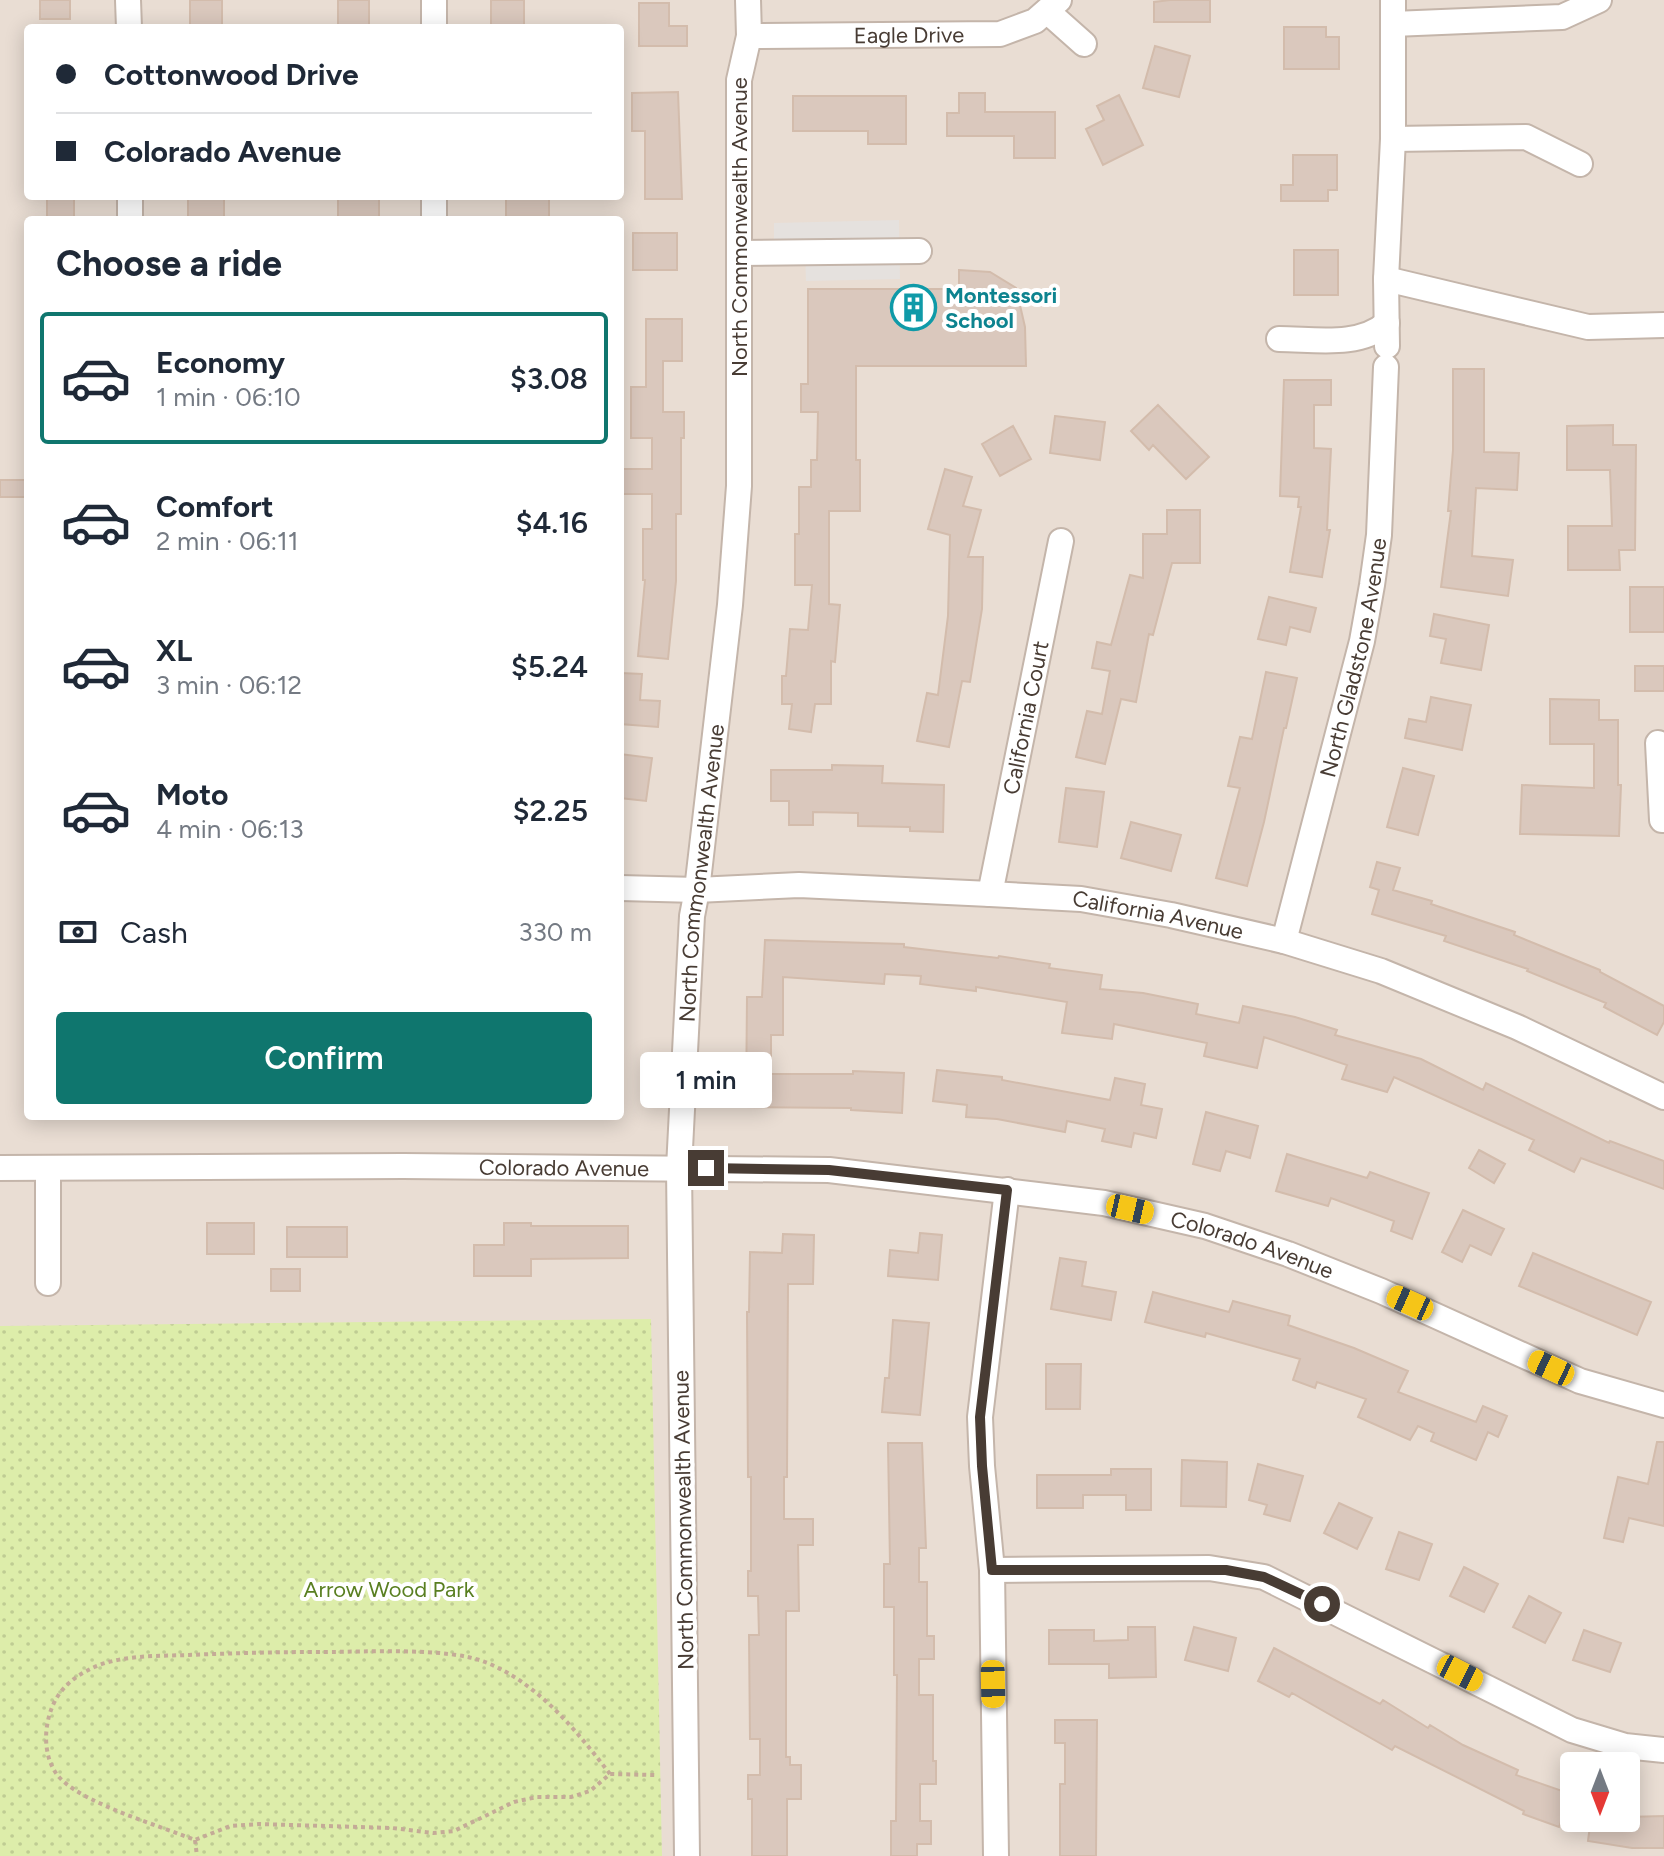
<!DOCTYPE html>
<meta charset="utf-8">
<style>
body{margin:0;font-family:Figtree,sans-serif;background:#f2f2f3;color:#1f2937;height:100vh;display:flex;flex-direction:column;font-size:30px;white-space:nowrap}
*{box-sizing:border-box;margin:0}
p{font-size:26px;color:#747a83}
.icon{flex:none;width:44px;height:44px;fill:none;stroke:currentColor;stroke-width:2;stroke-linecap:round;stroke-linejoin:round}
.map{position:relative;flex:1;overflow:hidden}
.side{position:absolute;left:24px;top:216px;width:600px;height:904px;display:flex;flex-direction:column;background:#fff;border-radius:8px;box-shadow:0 4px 20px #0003}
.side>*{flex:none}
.hud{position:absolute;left:24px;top:24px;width:600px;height:176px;border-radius:8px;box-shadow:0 4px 20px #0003;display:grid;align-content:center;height:176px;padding:0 32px;background:#fff}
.needle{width:52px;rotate:180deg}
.buttons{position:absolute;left:1560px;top:1752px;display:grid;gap:16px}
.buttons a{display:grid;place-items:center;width:80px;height:80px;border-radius:8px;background:#fff;box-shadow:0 4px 20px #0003;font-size:40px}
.end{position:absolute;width:36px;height:36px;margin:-18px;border:10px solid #483c34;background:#fff;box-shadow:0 0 0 4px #fff}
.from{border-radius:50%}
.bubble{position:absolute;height:56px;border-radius:8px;background:#fff;box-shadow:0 4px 20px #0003;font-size:26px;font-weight:600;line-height:56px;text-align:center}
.car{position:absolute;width:24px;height:48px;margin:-24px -12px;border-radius:10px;box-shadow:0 0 6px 2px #0007;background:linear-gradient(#f5c518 24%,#345 0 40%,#f5c518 0 76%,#345 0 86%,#f5c518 0)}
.hud b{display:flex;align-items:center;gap:28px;height:76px;font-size:30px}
.hud b+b{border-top:2px solid #e0e1e3}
.hud i{width:20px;height:20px;background:#1f2937}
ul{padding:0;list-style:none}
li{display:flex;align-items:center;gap:24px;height:132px;margin:0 16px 12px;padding:0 16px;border:4px solid transparent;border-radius:8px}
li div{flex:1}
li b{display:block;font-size:30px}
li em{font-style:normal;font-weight:600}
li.selected{border-color:#0f766e}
li>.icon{width:72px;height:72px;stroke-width:1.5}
h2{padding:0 32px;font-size:36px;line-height:96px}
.pay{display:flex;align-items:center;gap:20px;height:88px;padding:0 32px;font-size:30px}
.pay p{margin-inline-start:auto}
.primary-button{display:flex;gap:16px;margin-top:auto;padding:16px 32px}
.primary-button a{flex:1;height:92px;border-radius:8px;background:#0f766e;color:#fff;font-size:32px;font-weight:600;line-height:92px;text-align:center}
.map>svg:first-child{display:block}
.residential{fill:#e9ddd3;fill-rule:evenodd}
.park{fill:url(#park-dots)}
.parking{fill:#e5e1de}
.building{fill:#dac8bd;stroke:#d3bcac;stroke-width:2}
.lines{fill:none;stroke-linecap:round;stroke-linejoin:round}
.minor-casing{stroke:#c4b5aa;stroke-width:28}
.path{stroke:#c4ab97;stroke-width:4;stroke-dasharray:4 4;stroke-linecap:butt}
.minor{stroke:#fff;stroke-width:24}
.route{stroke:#483c34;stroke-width:10}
.labels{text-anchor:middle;stroke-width:8;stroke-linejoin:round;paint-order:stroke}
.street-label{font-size:22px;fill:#483c34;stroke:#fff}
.culture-label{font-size:22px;font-weight:bold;fill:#0d838f;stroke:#fff;text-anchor:start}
.park-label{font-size:22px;fill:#597f21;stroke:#fff}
</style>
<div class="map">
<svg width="1664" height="1856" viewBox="0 0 1664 1856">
<defs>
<pattern id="park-dots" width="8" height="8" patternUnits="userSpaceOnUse" patternTransform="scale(2)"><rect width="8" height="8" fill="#ddedaa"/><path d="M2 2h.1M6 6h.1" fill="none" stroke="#bfcc93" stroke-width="1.8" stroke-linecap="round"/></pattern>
</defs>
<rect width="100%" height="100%" fill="#f4ede5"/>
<path class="residential" d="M 0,0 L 1664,0 L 1664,1856 L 0,1856 ZM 28,28 L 620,28 L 620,196 L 28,196 ZM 28,220 L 620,220 L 620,1116 L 28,1116 ZM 1574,1766 L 1626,1766 L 1626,1818 L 1574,1818 Z"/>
<path class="park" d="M 651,1319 L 662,1856 L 0,1856 L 0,1326 Z"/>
<path class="parking" d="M 899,220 L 900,279 L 806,281 L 805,250 L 774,250 L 774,223 Z"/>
<path class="building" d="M 40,0 L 70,0 L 70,19 L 40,19 Z
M 190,0 L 222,0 L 222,28 L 190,28 Z
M 338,0 L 369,0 L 369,28 L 338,28 Z
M 491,0 L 524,0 L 524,28 L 491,28 Z
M 1170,0 L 1210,0 L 1210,22 L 1154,22 L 1154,2 Z
M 639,3 L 669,3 L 669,26 L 687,26 L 687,46 L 639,46 Z
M 1284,27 L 1326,27 L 1326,37 L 1339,37 L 1339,69 L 1284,69 Z
M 1155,46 L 1190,56 L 1179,97 L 1143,88 Z
M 678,92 L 682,199 L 645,199 L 645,131 L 632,131 L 632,93 Z
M 959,93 L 985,93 L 985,112 L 1055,112 L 1055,158 L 1014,158 L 1014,136 L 947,136 L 947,113 L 959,113 Z
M 1119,95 L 1143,145 L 1103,165 L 1086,129 L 1104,120 L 1097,106 Z
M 793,96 L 906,96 L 906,144 L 868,144 L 868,131 L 793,131 Z
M 1293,155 L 1337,155 L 1337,190 L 1328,190 L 1328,201 L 1281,201 L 1281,185 L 1293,185 Z
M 47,196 L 74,196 L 74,220 L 47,220 Z
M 188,196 L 224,196 L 224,220 L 188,220 Z
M 338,196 L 379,196 L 379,220 L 338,220 Z
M 506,196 L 549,196 L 549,220 L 506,220 Z
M 633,233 L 677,233 L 677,270 L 633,270 Z
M 1294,250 L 1338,250 L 1338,295 L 1294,295 Z
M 959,270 L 990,272 L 1016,288 L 1025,327 L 1026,366 L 856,366 L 856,460 L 860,460 L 860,511 L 829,511 L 829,604 L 840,605 L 835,662 L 831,661 L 831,704 L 815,704 L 811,732 L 789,729 L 792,704 L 782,704 L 782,676 L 786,676 L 790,629 L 808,630 L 812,585 L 795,585 L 795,534 L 799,534 L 799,487 L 811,487 L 811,460 L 817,460 L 818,412 L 801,412 L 801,384 L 808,384 L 808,289 L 959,289 Z
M 646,319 L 682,319 L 682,361 L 663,361 L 663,412 L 684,412 L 684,438 L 681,438 L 681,514 L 676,514 L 676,581 L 668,659 L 638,656 L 645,580 L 643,580 L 643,529 L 652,529 L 652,494 L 620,494 L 620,469 L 652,469 L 652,438 L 631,438 L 631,387 L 646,387 Z
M 1453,369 L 1484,369 L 1484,452 L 1519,453 L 1517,490 L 1476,488 L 1472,556 L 1513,560 L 1508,596 L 1441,587 L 1451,511 L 1448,511 L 1453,450 Z
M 1284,380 L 1331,380 L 1331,405 L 1314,405 L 1314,448 L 1331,449 L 1327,530 L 1330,530 L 1322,577 L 1290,572 L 1301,507 L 1298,507 L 1299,497 L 1280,496 Z
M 1158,405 L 1209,457 L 1186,479 L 1153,445 L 1149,450 L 1131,431 Z
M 1055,416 L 1105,422 L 1100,460 L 1050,453 Z
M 1613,425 L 1613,445 L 1636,445 L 1635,550 L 1619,550 L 1620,570 L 1568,570 L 1568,526 L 1612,526 L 1610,470 L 1567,470 L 1567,426 Z
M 1013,426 L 1031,459 L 1000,476 L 982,444 Z
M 945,469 L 972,477 L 963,506 L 981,510 L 968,557 L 983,557 L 982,609 L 970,682 L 962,681 L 949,747 L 917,741 L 927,693 L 938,695 L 948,616 L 950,535 L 928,529 Z
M 0,480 L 28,480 L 28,497 L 0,497 Z
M 1167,510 L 1200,510 L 1200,563 L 1172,563 L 1153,635 L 1149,634 L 1136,702 L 1121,699 L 1105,764 L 1076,757 L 1087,711 L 1102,714 L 1110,671 L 1092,668 L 1097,642 L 1111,645 L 1130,575 L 1143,578 L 1143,534 L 1167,534 Z
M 1630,587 L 1664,587 L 1664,632 L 1630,632 Z
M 1269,597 L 1316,608 L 1310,632 L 1290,627 L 1286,645 L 1258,639 Z
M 1434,614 L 1489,625 L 1481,670 L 1441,663 L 1446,639 L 1430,636 Z
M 1635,666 L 1664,666 L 1664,691 L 1635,691 Z
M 1266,672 L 1297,678 L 1286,728 L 1284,728 L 1264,822 L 1247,886 L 1216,878 L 1240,788 L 1228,786 L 1240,737 L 1252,739 Z
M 620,673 L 642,674 L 640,700 L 660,701 L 658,727 L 620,724 Z
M 1431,697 L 1471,705 L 1462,750 L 1405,738 L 1409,719 L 1426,722 Z
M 1550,699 L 1599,700 L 1599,720 L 1618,720 L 1618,785 L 1621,785 L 1619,836 L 1520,834 L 1522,785 L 1594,788 L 1594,744 L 1550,744 Z
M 620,754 L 652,758 L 646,801 L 620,798 Z
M 832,765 L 883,766 L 882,783 L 944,785 L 943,832 L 910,831 L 910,827 L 858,826 L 858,813 L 813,812 L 813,825 L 789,825 L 789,801 L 771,801 L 771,770 L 832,770 Z
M 1403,768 L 1434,776 L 1418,835 L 1387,827 Z
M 1066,788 L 1104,792 L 1097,847 L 1059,842 Z
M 1131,822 L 1181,835 L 1171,871 L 1121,858 Z
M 1377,862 L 1400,868 L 1393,890 L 1432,901 L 1431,904 L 1515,932 L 1514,935 L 1600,970 L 1600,972 L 1664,1006 L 1664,1022 L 1657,1035 L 1604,1007 L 1606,1003 L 1527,971 L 1528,969 L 1444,941 L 1446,936 L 1372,914 L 1379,890 L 1370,887 Z
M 765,940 L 904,944 L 904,947 L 998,958 L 999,956 L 1050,964 L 1049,968 L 1102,975 L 1100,989 L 1143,993 L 1198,1004 L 1196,1014 L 1239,1023 L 1243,1006 L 1295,1017 L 1337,1030 L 1335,1035 L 1421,1059 L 1483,1090 L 1486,1083 L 1609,1143 L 1610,1141 L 1664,1161 L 1664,1189 L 1581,1158 L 1574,1172 L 1529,1150 L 1534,1140 L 1394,1077 L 1387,1092 L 1342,1079 L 1347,1065 L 1264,1037 L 1257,1068 L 1204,1056 L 1207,1043 L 1114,1024 L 1112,1039 L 1062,1033 L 1067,1002 L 976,987 L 976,991 L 920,984 L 921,976 L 885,974 L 884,984 L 783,977 L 783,1035 L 771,1035 L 771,1074 L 853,1074 L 853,1071 L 904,1073 L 902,1113 L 851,1110 L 851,1108 L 746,1107 L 747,997 L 762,997 Z
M 937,1070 L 1002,1077 L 1002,1080 L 1110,1100 L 1115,1078 L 1145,1084 L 1141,1105 L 1162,1109 L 1156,1138 L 1134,1133 L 1131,1147 L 1102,1141 L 1105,1129 L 1067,1121 L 1065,1132 L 997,1119 L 966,1117 L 967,1105 L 933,1101 Z
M 1206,1112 L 1258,1126 L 1250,1158 L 1226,1151 L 1220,1171 L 1193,1164 Z
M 1479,1150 L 1505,1164 L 1494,1183 L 1469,1168 Z
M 1287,1154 L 1367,1178 L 1370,1172 L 1429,1193 L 1412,1239 L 1391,1231 L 1394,1221 L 1331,1198 L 1328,1206 L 1276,1191 Z
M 1463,1210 L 1504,1229 L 1491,1255 L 1470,1245 L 1462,1262 L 1442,1252 Z
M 207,1223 L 254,1223 L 254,1254 L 207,1254 Z
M 504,1223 L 531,1223 L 531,1226 L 628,1226 L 628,1258 L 531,1259 L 531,1276 L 474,1276 L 474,1245 L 504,1245 Z
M 287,1227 L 347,1227 L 347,1257 L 287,1257 Z
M 920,1233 L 942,1235 L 938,1280 L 888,1276 L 890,1250 L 918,1253 Z
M 783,1234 L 814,1235 L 813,1284 L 788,1284 L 787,1477 L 784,1477 L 784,1519 L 813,1519 L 813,1545 L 798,1545 L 799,1611 L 786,1611 L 786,1757 L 790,1757 L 790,1765 L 801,1765 L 801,1799 L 787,1799 L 787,1856 L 752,1856 L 752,1799 L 748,1799 L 748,1775 L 760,1775 L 760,1739 L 750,1739 L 749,1635 L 759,1635 L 758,1596 L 748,1596 L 748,1571 L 751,1571 L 751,1477 L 748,1477 L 747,1312 L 749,1312 L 750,1252 L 782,1253 Z
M 1533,1253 L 1651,1302 L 1637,1335 L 1519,1286 Z
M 1060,1258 L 1086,1262 L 1082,1286 L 1116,1292 L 1111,1320 L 1051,1309 Z
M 271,1269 L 300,1269 L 300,1291 L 271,1291 Z
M 1153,1292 L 1229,1312 L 1233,1301 L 1290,1316 L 1288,1325 L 1354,1348 L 1408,1371 L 1398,1392 L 1476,1422 L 1483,1406 L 1507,1416 L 1498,1437 L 1488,1432 L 1476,1460 L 1431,1441 L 1434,1433 L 1418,1426 L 1410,1440 L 1358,1417 L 1366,1399 L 1317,1382 L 1315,1388 L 1293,1380 L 1300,1359 L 1206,1333 L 1205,1337 L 1145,1322 Z
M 893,1320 L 929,1323 L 920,1415 L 882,1412 L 885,1378 L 889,1378 Z
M 1046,1364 L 1081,1364 L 1080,1409 L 1046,1409 Z
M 1657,1442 L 1664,1442 L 1664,1526 L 1629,1518 L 1623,1542 L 1604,1538 L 1618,1477 L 1648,1484 Z
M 888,1443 L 922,1443 L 926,1548 L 919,1548 L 919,1582 L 927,1582 L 927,1636 L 934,1636 L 934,1659 L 919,1659 L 919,1695 L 933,1695 L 933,1761 L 936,1761 L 936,1784 L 920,1784 L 920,1821 L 931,1821 L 931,1844 L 917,1844 L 917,1856 L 891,1856 L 891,1821 L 896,1821 L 897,1675 L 894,1675 L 894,1607 L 884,1607 L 884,1564 L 890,1564 Z
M 1182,1460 L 1227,1462 L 1226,1507 L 1181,1506 Z
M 1258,1464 L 1303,1476 L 1290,1521 L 1264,1514 L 1267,1505 L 1249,1500 Z
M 1111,1469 L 1151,1469 L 1151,1510 L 1126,1510 L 1126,1495 L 1083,1495 L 1083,1508 L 1037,1508 L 1037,1475 L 1111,1475 Z
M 1339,1503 L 1372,1518 L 1357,1549 L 1324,1533 Z
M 1399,1532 L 1432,1544 L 1419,1580 L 1386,1569 Z
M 1464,1567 L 1498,1584 L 1484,1612 L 1450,1596 Z
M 1529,1596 L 1561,1613 L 1545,1643 L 1513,1627 Z
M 1128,1627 L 1155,1627 L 1156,1677 L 1109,1678 L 1109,1664 L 1049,1664 L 1049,1630 L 1094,1630 L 1094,1641 L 1128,1640 Z
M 1194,1627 L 1236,1638 L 1228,1671 L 1185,1660 Z
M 1584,1630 L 1621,1643 L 1610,1672 L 1573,1660 Z
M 1274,1648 L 1380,1704 L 1383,1700 L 1428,1728 L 1430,1725 L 1463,1745 L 1518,1770 L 1516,1775 L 1571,1794 L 1559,1827 L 1523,1814 L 1524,1811 L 1395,1746 L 1392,1750 L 1292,1693 L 1289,1697 L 1258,1681 Z
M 1055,1720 L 1097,1720 L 1096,1856 L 1060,1856 L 1060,1784 L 1065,1784 L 1065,1743 L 1055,1743 Z
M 1664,1816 L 1664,1848 L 1632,1848 L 1588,1841 L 1591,1818 Z"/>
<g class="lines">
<defs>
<g id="minor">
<path d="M 128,0 L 129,28"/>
<path d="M 434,0 L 434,28"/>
<path d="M 1048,12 L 1084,44"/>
<path d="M 1393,24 L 1562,17 L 1599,0"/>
<path id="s1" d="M 749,36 L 1000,34 L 1035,21 L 1059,0"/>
<path d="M 1393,139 L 1526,137 L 1580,164"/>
<path d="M 130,196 L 130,220"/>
<path d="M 434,196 L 434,220"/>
<path d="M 739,253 L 919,251"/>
<path d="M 1386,279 L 1588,327 L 1664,325"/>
<path d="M 1279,339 C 1314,339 1359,348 1387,323"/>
<path d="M 1387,346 L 1386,279 L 1393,139 L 1393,0"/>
<path d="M 1658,743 L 1662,820 L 1664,820"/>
<path id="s2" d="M 620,888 L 697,890 L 799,885 L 990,894 L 1081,899 L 1171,915 L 1284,941 L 1381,971 L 1517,1027 L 1664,1097"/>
<path id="s3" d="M 990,894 L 1061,541"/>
<path id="s4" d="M 1284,941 L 1362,641 L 1372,585 L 1379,535 L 1386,367"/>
<path id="s5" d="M 0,1168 L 403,1166 L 829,1170 L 1104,1203 L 1205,1226 L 1288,1254 L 1381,1291 L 1580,1381 L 1664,1405"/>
<path d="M 48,1168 L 48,1283"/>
<path d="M 992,1570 L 1209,1568 L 1264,1577 L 1572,1730 L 1625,1746 L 1664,1750"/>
<path id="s6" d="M 687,1856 L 679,1168 L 692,916 L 697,890 L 730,605 L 739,486 L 739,80 L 749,36 L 748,0"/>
<path d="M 996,1856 L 992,1570 L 982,1466 L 980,1417 L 1007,1190"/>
</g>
</defs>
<use href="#minor" class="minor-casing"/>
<path class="path" d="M 610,1774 C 576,1730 538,1683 485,1662 C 447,1647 366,1652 323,1652 C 278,1652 234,1653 189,1655 C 160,1656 127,1655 99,1665 C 70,1677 52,1694 47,1726 C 44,1745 48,1768 63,1781 C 89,1805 160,1826 195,1840 L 230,1826 L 259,1824 L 392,1828 L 433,1833 L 454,1831 L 514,1802 L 537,1797 L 571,1797 L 590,1791 L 610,1774 L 655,1775
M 195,1840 L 197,1856"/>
<use href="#minor" class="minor"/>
</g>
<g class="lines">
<path class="route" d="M 706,1168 L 829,1170 L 1007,1190 L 980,1417 L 982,1466 L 992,1570 L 1226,1570 L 1264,1577 L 1322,1604"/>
</g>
<defs>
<symbol id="building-ring" viewBox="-11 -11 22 22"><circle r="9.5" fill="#fff" stroke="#0f9aa8" stroke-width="1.5"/><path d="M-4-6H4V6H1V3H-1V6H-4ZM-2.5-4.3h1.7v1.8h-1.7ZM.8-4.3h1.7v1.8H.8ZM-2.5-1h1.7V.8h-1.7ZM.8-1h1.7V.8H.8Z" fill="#0f9aa8"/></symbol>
</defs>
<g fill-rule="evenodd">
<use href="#building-ring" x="888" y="282" width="51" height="51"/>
</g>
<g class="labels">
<g class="street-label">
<text dy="8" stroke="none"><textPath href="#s1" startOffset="160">Eagle Drive</textPath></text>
<text dy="8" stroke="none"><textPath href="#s6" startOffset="1632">North Commonwealth Avenue</textPath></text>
<text dy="8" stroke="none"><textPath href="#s4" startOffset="292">North Gladstone Avenue</textPath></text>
<text dy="8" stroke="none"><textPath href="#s3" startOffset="180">California Court</textPath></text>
<text dy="8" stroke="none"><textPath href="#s6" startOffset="984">North Commonwealth Avenue</textPath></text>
<text dy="8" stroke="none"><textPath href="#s2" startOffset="540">California Avenue</textPath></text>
<text dy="8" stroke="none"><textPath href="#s5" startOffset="564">Colorado Avenue</textPath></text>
<text dy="8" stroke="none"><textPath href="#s5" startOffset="1260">Colorado Avenue</textPath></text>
<text transform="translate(683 1520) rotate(-91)" y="8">North Commonwealth Avenue</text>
</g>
<g class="culture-label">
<text x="945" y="303">Montessori<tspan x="945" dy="25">School</tspan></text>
</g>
<g class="park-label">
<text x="389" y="1597">Arrow Wood Park</text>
</g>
</g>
</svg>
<div class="buttons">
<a><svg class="needle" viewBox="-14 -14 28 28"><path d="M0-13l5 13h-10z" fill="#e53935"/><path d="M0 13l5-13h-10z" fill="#747a83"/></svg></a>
</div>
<i class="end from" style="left:1322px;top:1604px"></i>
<i class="end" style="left:706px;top:1168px"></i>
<div class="bubble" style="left:640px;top:1052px;width:132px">1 min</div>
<i class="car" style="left:1130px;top:1209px;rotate:103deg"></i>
<i class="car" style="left:1410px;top:1303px;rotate:294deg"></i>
<i class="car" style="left:1551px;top:1368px;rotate:295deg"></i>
<i class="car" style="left:1460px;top:1673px;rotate:117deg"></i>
<i class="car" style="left:993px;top:1684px;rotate:179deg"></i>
<div class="hud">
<b><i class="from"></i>Cottonwood Drive</b>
<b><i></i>Colorado Avenue</b>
</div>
<section class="side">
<h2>Choose a ride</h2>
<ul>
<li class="selected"><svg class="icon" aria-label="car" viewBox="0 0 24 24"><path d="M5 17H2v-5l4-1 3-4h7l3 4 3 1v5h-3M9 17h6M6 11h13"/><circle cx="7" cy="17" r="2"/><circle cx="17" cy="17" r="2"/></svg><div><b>Economy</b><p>1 min · 06:10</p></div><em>$3.08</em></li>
<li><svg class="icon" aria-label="car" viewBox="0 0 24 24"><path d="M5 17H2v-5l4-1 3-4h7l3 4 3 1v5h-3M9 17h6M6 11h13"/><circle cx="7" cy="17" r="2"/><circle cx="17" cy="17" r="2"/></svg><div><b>Comfort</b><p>2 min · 06:11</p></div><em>$4.16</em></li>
<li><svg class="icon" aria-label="car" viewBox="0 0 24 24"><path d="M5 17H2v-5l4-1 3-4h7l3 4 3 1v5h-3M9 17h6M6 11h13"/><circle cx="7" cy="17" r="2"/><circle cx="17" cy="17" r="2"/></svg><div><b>XL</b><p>3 min · 06:12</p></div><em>$5.24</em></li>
<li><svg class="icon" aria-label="car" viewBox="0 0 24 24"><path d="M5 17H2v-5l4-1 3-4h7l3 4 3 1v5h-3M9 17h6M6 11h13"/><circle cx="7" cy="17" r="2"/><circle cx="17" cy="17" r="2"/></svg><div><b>Moto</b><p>4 min · 06:13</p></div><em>$2.25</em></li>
</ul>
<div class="pay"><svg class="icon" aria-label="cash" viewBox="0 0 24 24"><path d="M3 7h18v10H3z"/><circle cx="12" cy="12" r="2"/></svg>Cash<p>330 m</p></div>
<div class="primary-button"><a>Confirm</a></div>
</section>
</div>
